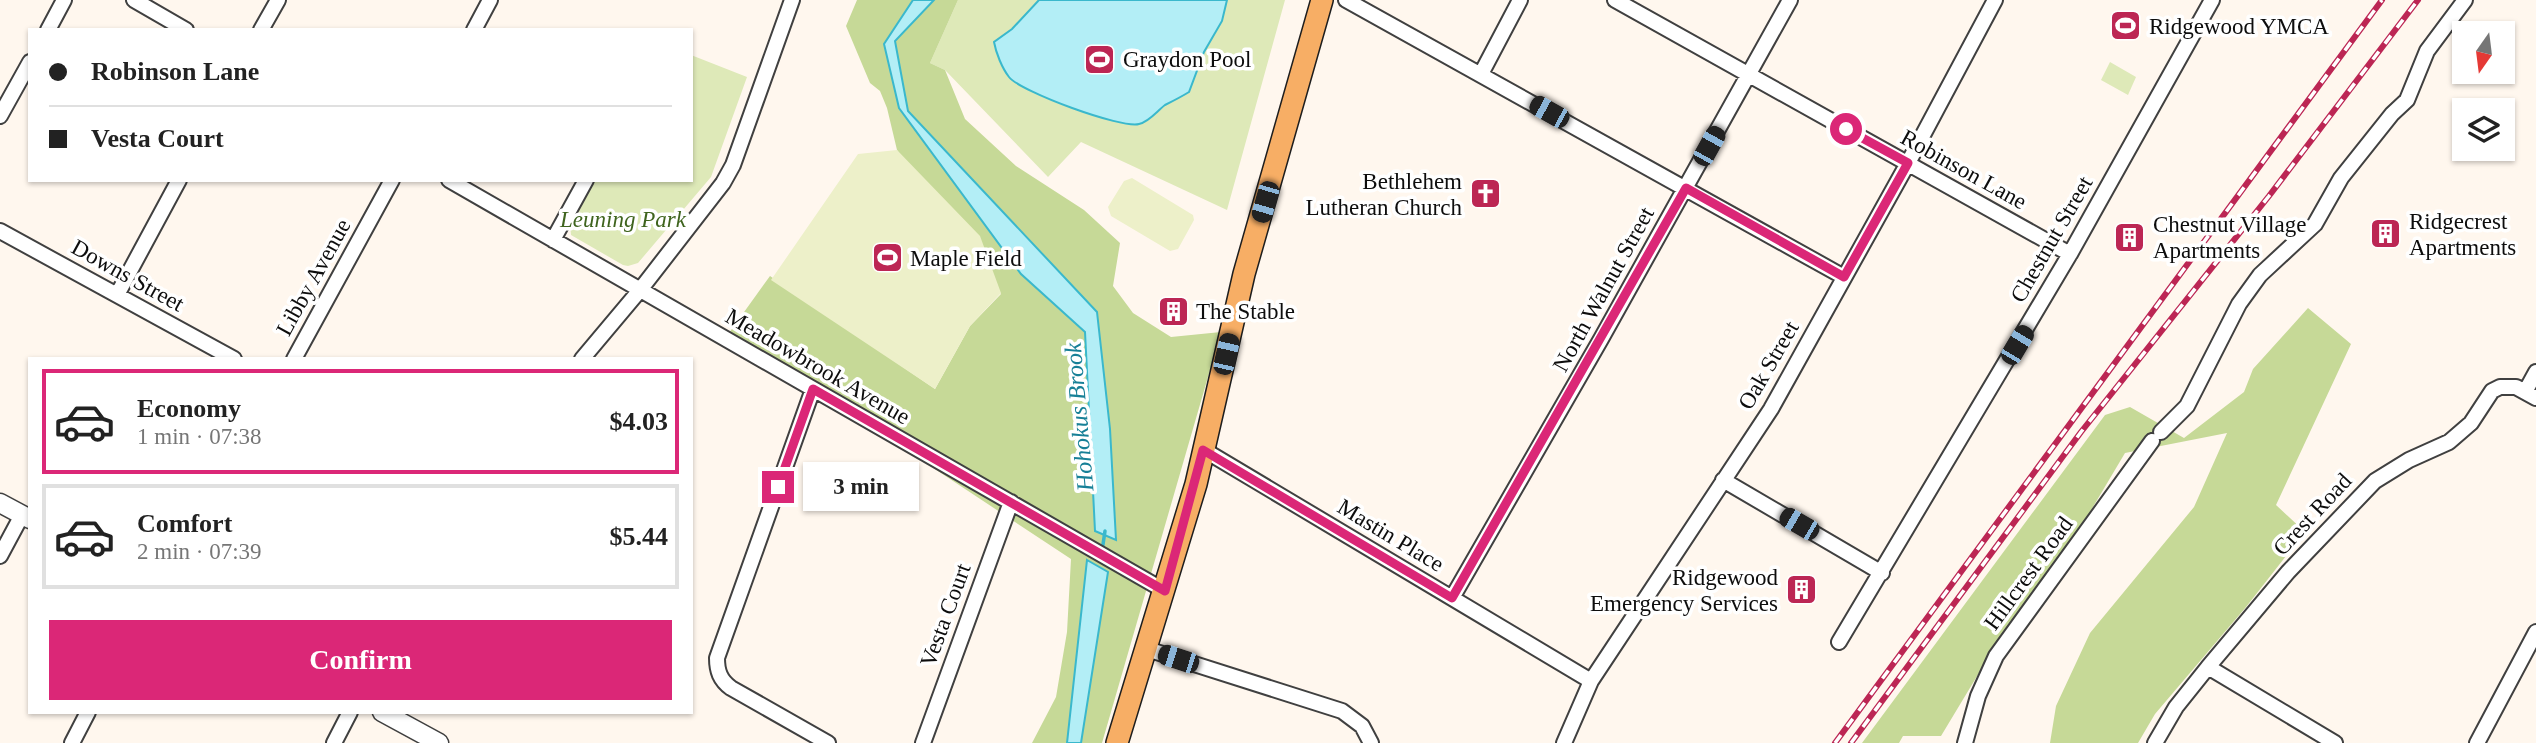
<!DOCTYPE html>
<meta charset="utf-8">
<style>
body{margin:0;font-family:Georgia,serif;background:#f6f6f6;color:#222;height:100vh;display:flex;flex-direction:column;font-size:26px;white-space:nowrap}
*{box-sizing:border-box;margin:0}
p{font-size:23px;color:#767676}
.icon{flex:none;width:38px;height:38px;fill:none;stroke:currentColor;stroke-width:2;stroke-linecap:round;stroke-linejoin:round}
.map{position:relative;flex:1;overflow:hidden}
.side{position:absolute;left:28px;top:357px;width:665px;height:357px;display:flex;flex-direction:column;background:#fff;border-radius:0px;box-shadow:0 2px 5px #0004}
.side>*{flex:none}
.hud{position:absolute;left:28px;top:28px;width:665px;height:154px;border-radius:0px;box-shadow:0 2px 5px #0004;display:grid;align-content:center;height:154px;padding:0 21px;background:#fff}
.needle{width:46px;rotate:194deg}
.fabs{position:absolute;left:2452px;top:21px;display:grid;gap:14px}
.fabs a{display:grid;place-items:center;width:63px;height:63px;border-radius:0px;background:#fff;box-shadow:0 2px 5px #0004;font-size:35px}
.end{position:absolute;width:32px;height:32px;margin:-16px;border:9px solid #db2777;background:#fff;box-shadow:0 0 0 4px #fff}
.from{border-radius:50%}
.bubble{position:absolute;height:49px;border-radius:0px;background:#fff;box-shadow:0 2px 5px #0004;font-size:23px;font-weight:700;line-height:49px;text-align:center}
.car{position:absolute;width:21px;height:42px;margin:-21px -10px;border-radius:9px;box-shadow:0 0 5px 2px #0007;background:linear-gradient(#222 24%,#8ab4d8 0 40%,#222 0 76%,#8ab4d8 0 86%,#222 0)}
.hud b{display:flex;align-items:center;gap:24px;height:66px;font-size:26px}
.hud b+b{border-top:2px solid #e0e0e0}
.hud i{width:18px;height:18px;background:#222}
ul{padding:12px 0 0;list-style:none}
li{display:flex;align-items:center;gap:21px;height:105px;margin:0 14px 10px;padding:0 7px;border:4px solid #e0e0e0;border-radius:0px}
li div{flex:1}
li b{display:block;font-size:26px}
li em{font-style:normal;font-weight:700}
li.on{border-color:#db2777}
li>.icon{width:63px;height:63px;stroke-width:1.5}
.cta{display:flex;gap:14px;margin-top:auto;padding:14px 21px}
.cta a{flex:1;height:80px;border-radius:0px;background:#db2777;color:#fff;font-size:28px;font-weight:700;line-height:80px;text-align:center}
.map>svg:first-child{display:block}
.green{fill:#dee9b8}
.forest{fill:#c6d997}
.pitch{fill:#edf0c9}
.water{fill:#b3eef6;stroke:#3ab8cc;stroke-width:2}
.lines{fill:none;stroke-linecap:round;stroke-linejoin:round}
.stream{stroke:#3ab8cc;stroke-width:3.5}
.minor-casing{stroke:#404040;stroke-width:18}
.tertiary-casing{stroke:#404040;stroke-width:21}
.primary-casing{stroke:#1e1e1e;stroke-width:24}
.minor{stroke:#fff;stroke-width:14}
.tertiary{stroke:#fff;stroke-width:18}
.primary{stroke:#f7ae65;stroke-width:21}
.rail-casing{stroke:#bc2654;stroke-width:6}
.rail{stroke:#fff;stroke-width:3.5;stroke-dasharray:10;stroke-linecap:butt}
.route{stroke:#db2777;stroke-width:9}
.labels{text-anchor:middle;stroke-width:7;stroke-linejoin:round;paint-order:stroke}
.poi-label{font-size:23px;fill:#0d0d0d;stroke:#fff;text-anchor:start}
.street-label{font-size:23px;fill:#0d0d0d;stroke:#fff}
.park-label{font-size:23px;font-style:italic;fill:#3f641e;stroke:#fff}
.water-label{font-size:24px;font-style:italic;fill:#178097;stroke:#fff}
</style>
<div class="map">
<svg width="2536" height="743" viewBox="0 0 2536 743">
<rect width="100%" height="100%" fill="#fff7ee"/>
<path class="green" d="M 958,0 L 1285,0 L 1227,210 L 1081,142 L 1048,177 L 945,70 L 930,63 Z
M 691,55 L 747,77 L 711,177 L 638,263 L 628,266 L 623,265 L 571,235 L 570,224 L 589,180 L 691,180 Z
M 2110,62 L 2136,77 L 2128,95 L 2101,80 Z"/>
<path class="forest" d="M 857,0 L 958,0 L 930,63 L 945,70 L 965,119 L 1016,166 L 1084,210 L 1120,243 L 1113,286 L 1133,313 L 1171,337 L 1221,332 L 1102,743 L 1081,743 L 1108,572 L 1087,561 L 1067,743 L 1032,743 L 1056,697 L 1067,632 L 1071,559 L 729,333 L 770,276 L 935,389 L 970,326 L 1001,294 L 897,150 L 887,108 L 880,91 L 870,83 L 846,26 Z
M 2308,308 L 2351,344 L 2276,505 L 2305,532 L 2246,607 L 2155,714 L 2138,743 L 2050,743 L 2056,706 L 2090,633 L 2194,507 L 2227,433 L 2125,453 L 2087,517 L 1997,643 L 1941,736 L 1903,736 L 1899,743 L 1862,743 L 2105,415 L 2130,407 L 2184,438 L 2244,392 L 2253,369 Z"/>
<path class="pitch" d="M 897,150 L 980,236 L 1001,293 L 970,326 L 935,389 L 771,280 L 858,154 Z
M 1132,178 L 1193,215 L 1194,220 L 1178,249 L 1170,251 L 1111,216 L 1108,207 L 1124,181 Z"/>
<path class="water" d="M 913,0 L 934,0 L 895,41 L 908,111 L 1097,312 L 1110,429 L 1116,540 L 1095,531 L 1085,332 L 1021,274 L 899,108 L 884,44 Z
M 1039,0 L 1227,0 L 1222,21 L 1204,52 L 1189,92 C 1181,97 1173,101 1165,105 C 1157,111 1149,122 1139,124 C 1122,129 1021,92 1009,77 C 1002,68 996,53 994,42 L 1012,29 Z
M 1087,560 L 1108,572 L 1081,743 L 1067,743 Z"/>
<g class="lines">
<path class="stream" d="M 1102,551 L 1105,531"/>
<defs>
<path id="minor" d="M 134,0 L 186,30
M 1346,0 L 1844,277
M 1615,0 L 2070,254
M 48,30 L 64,0
M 261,30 L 278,0
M 474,30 L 490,0
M 1481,74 L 1520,0
M 0,116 L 30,62
M 449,180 L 1165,591
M 0,231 L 234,359
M 553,240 L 586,180
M 117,295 L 179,180
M 294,359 L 392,180
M 582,359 L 640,290 L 723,183 L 733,165 L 792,0
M 813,389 L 717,658 C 717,671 720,680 731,688 L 828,743
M 2525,392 L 2536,372
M 2161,432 L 2187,406 L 2239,304 L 2260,275 L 2315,224 L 2341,178 L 2392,114 L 2407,100 L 2427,51 L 2465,0
M 1204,450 L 1591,681
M 1723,480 L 1882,573
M 0,556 L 22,515
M 1452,598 L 1601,339 L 1790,0
M 1839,642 L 2070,254 L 2212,0
M 1147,649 L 1342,711 L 1362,726 L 1371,743
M 2208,667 L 2335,743
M 72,743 L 88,712
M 334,743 L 350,712
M 923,743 L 1011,502
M 1564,743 L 1591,681 L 1771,409 L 1908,163 L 1995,0
M 1965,743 L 1978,696 L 1996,656 L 2152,441
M 2155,743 L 2176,707 L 2208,667 L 2288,572 L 2375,481 L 2409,460 L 2449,442 L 2471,423 L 2492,391 L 2500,387 L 2516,387 L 2536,398
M 2477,743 L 2536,632"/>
<path id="tertiary" d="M 0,503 L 30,519
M 382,712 L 439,743"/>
<path id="primary" d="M 1117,743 L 1196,484 L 1244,274 L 1322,0"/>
</defs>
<use href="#minor" class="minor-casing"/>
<use href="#tertiary" class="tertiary-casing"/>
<use href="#primary" class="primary-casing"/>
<use href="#minor" class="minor"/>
<use href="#tertiary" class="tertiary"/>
<use href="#primary" class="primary"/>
<defs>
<path id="rail" d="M 1835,743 L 2382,0
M 1851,743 L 2081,432 L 2269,196 L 2418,0"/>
</defs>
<use href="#rail" class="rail-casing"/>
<use href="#rail" class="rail"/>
</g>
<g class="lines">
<path class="route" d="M 778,487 L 813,389 L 1165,591 L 1203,450 L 1452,598 L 1686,188 L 1844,277 L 1908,163 L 1846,129"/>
</g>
<defs>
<symbol id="stadium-square" viewBox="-11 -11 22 22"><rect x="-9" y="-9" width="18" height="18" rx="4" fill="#bc2654" stroke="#fff"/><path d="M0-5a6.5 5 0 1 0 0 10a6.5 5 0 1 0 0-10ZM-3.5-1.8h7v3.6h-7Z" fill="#fff"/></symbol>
<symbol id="church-square" viewBox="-11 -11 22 22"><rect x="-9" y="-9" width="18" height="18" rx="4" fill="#bc2654" stroke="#fff"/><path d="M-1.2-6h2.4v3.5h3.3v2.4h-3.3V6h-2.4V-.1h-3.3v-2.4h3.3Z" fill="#fff"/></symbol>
<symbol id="building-square" viewBox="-11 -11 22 22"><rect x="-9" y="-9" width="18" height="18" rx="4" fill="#bc2654" stroke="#fff"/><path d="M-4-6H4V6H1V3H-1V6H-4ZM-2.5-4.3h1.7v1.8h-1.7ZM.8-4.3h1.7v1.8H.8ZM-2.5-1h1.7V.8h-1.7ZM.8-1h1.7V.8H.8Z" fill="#fff"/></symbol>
</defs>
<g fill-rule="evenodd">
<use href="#stadium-square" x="2108" y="8" width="35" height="35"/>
<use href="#stadium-square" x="1082" y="42" width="35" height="35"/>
<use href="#church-square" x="1468" y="176" width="35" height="35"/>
<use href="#building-square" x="2368" y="216" width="35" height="35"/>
<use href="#building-square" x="2112" y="220" width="35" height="35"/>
<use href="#stadium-square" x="870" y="240" width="35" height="35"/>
<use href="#building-square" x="1156" y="294" width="35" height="35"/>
<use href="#building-square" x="1784" y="572" width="35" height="35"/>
</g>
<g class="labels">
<g class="poi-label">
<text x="2149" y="34">Ridgewood YMCA</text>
<text x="1123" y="67">Graydon Pool</text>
<text x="1462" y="189" text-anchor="end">Bethlehem<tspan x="1462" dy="26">Lutheran Church</tspan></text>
<text x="2409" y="229">Ridgecrest<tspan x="2409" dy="26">Apartments</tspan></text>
<text x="2153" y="232">Chestnut Village<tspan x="2153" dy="26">Apartments</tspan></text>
<text x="910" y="266">Maple Field</text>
<text x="1196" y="319">The Stable</text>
<text x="1778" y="585" text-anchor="end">Ridgewood<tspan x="1778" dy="26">Emergency Services</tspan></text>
</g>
<g class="street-label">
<text transform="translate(1964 169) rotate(29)" y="8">Robinson Lane</text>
<text transform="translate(2051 239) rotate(-60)" y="8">Chestnut Street</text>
<text transform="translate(128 275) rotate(29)" y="8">Downs Street</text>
<text transform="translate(313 277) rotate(-61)" y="8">Libby Avenue</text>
<text transform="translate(1603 289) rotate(-61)" y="8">North Walnut Street</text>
<text transform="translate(1768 365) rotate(-60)" y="8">Oak Street</text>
<text transform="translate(818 366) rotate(30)" y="8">Meadowbrook Avenue</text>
<text transform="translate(2312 514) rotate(-47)" y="8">Crest Road</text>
<text transform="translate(1391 535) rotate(31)" y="8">Mastin Place</text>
<text transform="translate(2028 573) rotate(-54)" y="8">Hillcrest Road</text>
<text transform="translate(945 615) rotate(-70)" y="8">Vesta Court</text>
</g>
<g class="park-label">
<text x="623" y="227">Leuning Park</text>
</g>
<g class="water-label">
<text transform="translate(1079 417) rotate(-95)" y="8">Hohokus Brook</text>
</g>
</g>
</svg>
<div class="fabs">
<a><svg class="needle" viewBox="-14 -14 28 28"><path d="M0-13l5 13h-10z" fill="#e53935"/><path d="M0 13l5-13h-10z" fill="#767676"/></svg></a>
<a><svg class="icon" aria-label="layers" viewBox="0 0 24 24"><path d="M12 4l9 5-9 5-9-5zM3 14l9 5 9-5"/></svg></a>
</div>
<i class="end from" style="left:1846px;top:129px"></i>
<i class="end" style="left:778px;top:487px"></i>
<div class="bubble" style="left:803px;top:462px;width:116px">3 min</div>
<i class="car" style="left:1549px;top:112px;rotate:299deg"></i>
<i class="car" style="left:1709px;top:146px;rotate:29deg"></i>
<i class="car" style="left:1265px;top:202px;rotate:196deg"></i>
<i class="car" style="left:2017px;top:345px;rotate:31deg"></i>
<i class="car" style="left:1226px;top:354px;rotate:13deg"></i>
<i class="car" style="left:1799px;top:524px;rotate:300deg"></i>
<i class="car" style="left:1178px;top:659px;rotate:288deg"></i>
<div class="hud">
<b><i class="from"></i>Robinson Lane</b>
<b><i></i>Vesta Court</b>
</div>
<section class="side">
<ul>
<li class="on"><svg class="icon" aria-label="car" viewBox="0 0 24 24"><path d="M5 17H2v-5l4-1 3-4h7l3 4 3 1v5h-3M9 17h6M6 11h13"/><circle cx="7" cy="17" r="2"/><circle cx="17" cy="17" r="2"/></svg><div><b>Economy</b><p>1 min · 07:38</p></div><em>$4.03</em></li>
<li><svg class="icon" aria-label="car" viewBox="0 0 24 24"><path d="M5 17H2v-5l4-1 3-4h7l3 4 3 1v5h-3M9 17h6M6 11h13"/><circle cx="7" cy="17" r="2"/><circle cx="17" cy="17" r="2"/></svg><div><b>Comfort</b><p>2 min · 07:39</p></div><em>$5.44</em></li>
</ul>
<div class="cta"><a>Confirm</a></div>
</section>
</div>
